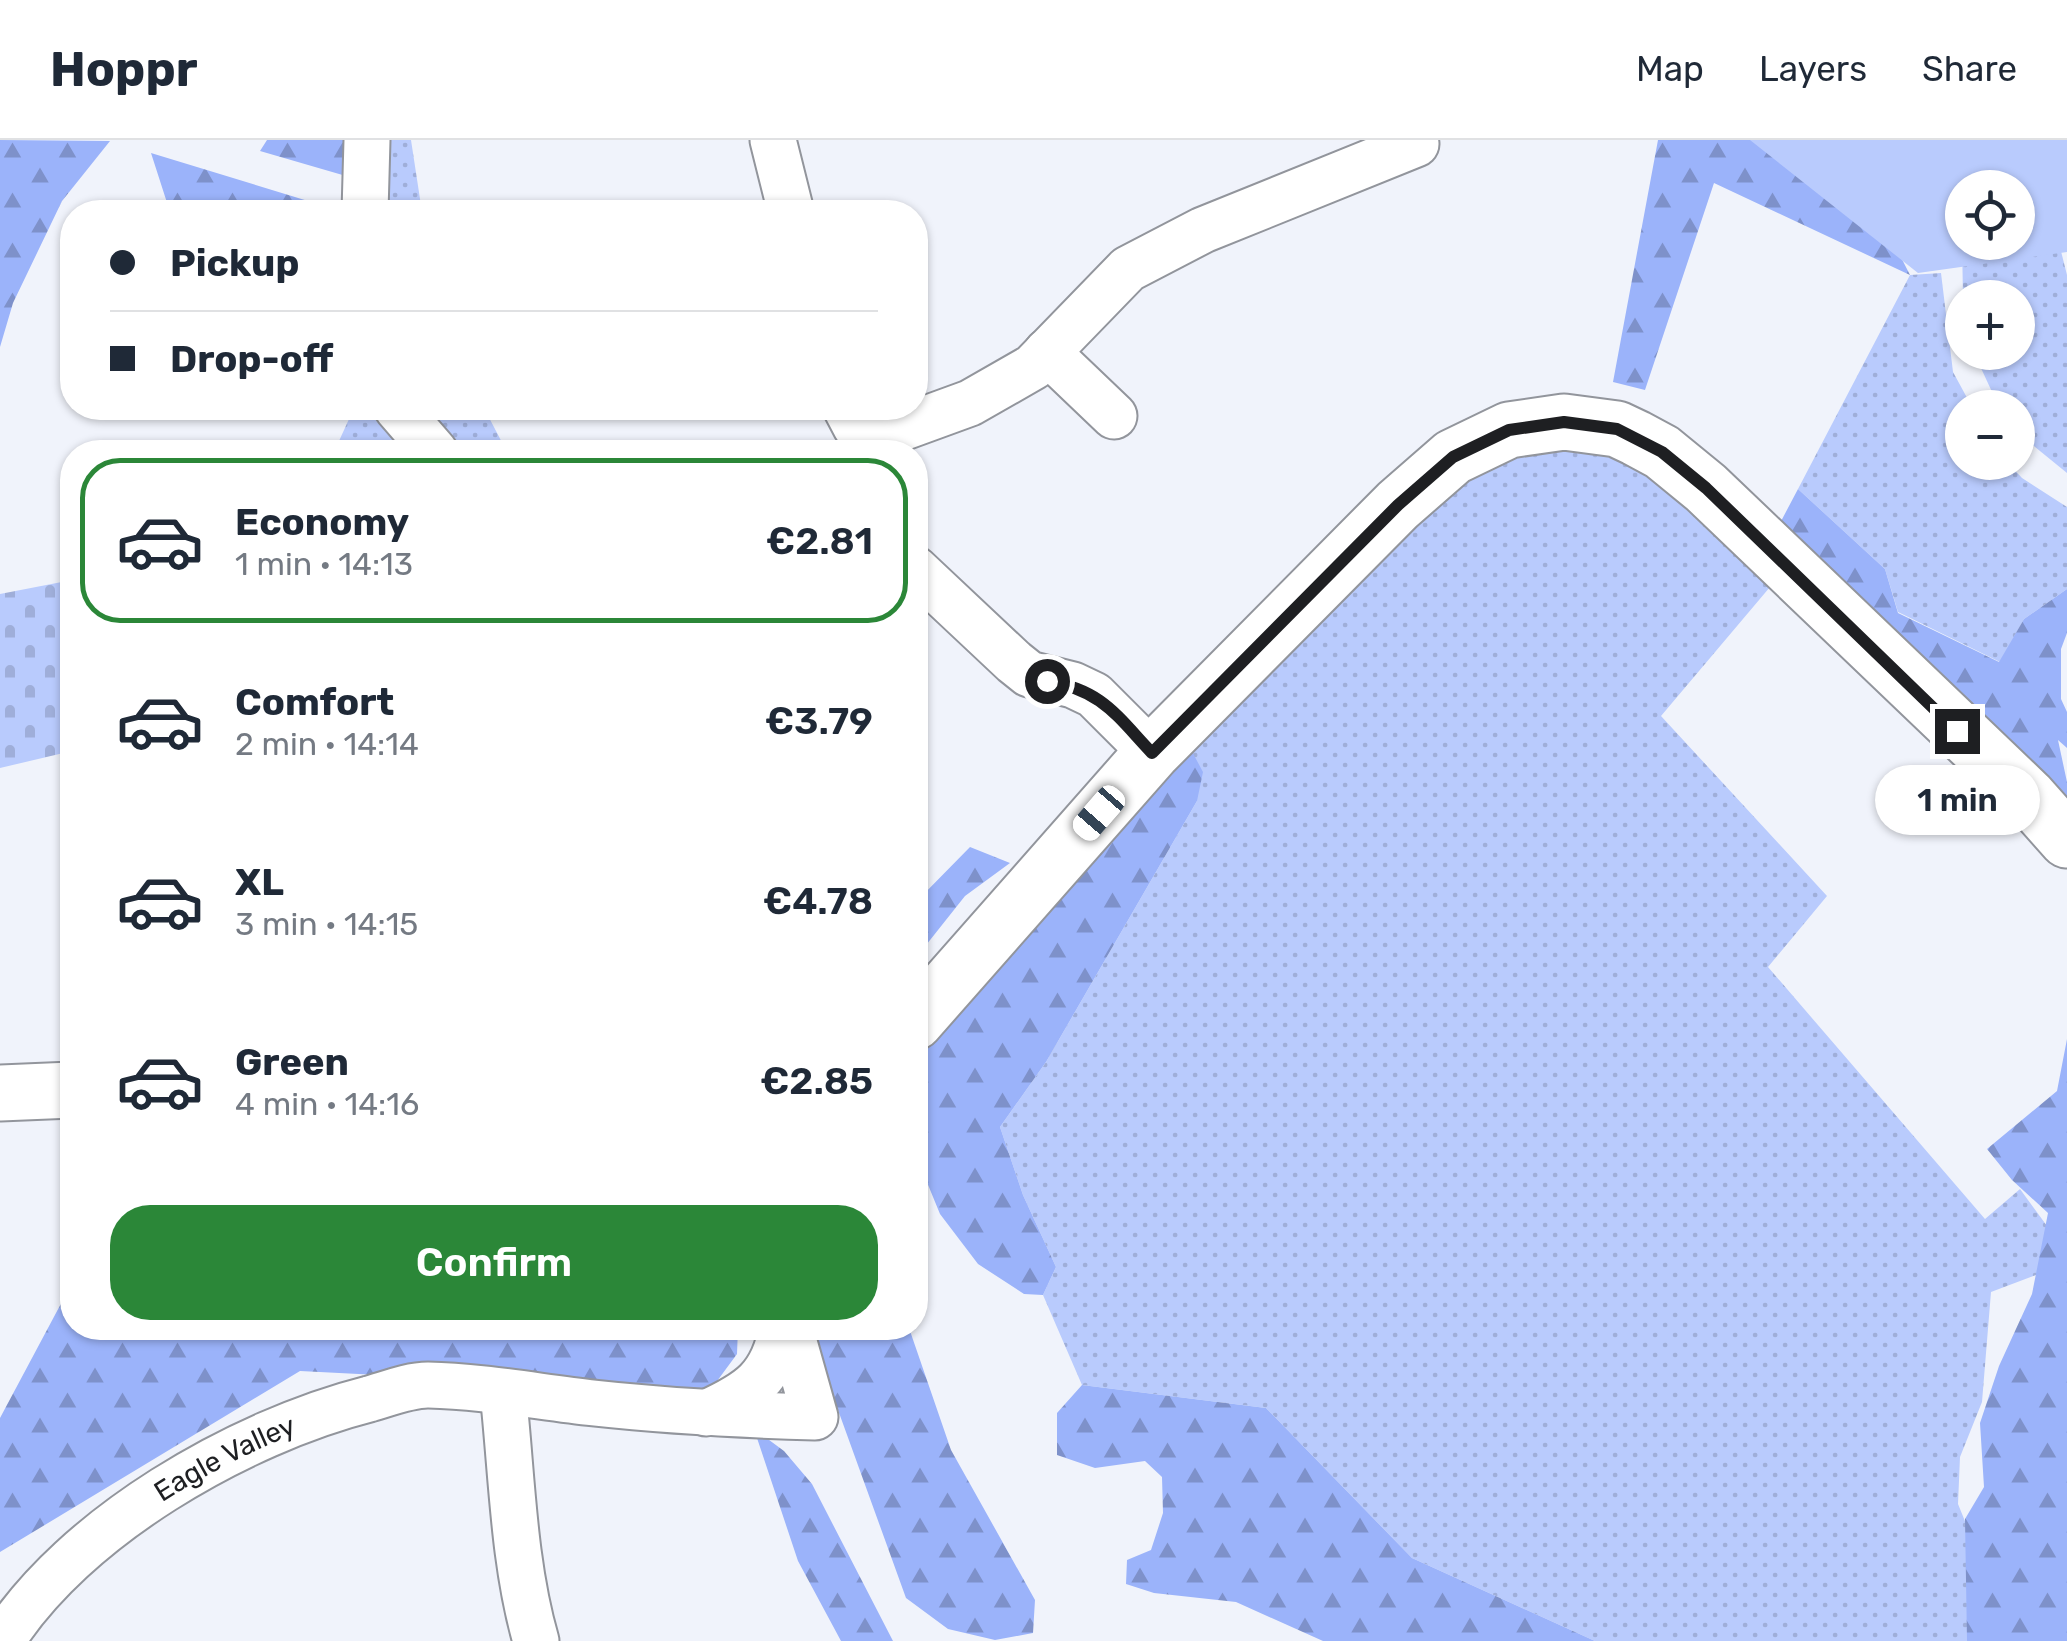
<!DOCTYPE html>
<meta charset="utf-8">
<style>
body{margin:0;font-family:Rubik,sans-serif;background:#f2f2f3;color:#1f2937;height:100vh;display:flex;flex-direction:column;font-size:38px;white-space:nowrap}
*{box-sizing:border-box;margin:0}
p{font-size:32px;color:#747a83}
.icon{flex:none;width:55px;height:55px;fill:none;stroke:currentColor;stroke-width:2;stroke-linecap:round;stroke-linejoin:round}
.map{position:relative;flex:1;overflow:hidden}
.details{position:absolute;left:60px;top:300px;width:868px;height:900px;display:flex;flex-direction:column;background:#fff;border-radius:40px;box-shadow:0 2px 8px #0004}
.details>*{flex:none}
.hud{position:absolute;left:60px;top:60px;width:868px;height:220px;border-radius:40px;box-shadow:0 2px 8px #0004;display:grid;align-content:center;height:220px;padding:0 50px;background:#fff}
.controls{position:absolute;left:1945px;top:30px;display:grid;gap:20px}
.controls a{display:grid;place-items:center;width:90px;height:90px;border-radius:50%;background:#fff;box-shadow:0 2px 8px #0004;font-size:50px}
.end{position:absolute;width:45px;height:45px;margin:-22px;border:12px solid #1e1f22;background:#fff;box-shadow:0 0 0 5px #fff}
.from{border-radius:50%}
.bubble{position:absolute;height:70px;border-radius:35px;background:#fff;box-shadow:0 2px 8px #0004;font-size:32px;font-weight:600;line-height:70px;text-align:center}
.car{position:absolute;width:30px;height:60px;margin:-30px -15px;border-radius:12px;box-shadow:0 0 8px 2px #0007;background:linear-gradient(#fff 24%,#345 0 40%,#fff 0 76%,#345 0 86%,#fff 0)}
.hud b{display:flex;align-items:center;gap:35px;height:95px;font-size:38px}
.hud b+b{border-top:2px solid #e0e1e3}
.hud i{width:25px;height:25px;background:#1f2937}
ul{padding:18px 0 0;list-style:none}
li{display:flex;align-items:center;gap:30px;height:165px;margin:0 20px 15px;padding:0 30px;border:5px solid transparent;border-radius:40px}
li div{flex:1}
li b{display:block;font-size:38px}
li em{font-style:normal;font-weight:600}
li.on{border-color:#2b8738}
li>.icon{width:90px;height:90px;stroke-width:1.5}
.button{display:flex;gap:20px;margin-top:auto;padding:20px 50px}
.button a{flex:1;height:115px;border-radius:40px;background:#2b8738;color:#fff;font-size:40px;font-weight:600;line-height:115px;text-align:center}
header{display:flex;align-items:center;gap:60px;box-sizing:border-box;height:140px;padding:0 50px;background:#fff;border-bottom:2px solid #e0e1e3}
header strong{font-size:48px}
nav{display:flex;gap:55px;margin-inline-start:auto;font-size:35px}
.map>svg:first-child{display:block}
.grass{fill:url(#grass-dots)}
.forest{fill:url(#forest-firs)}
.cemetery{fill:url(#cemetery-stones)}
.green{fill:#b9cbfd;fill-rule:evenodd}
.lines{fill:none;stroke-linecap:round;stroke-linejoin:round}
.minor-casing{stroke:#92959c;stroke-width:49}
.major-casing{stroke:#92959c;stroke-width:59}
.minor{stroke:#fff;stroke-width:45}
.major{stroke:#fff;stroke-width:55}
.route{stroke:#1e1f22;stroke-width:12}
.labels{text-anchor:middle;stroke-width:9;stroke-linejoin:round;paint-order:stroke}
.street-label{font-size:28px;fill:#1e1f22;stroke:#f0f3fb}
</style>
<header>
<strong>Hoppr</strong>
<nav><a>Map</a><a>Layers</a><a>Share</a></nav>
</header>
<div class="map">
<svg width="2067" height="1501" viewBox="0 0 2067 1501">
<defs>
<pattern id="grass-dots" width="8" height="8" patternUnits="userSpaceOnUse" patternTransform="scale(2.5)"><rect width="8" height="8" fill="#b9cbfd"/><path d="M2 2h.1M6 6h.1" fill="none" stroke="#9faed9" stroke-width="1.8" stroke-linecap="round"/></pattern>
<pattern id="forest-firs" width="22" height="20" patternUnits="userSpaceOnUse" patternTransform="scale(2.5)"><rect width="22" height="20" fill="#9bb3fa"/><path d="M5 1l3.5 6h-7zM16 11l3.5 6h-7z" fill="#7e91ca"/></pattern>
<pattern id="cemetery-stones" width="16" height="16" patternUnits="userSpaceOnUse" patternTransform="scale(2.5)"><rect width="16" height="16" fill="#b9cbfd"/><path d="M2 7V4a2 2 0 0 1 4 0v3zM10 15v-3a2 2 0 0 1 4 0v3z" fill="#9faed9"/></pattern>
</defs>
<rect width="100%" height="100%" fill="#f0f3fb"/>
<path class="grass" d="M 382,0 L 411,0 L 422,72 L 381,72 Z
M 2033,0 L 2067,135 L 2067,333 L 2018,293 L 2018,268 L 1999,267 L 1974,213 L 2018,212 L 2018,158 L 1963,157 L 1962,102 L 2018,102 L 2018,48 Z
M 1941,133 L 1953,232 L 1972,267 L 1962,268 L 1962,322 L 2008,323 L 2022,338 L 2067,367 L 2067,449 L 2024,479 L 2000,522 L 1898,472 L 1885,429 L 1798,349 L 1910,135 Z
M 354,268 L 365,268 L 404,312 L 334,312 Z
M 425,268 L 484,268 L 507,312 L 461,312 Z
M 1614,307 L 1684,351 L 1770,447 L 1661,576 L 1827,756 L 1768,827 L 1985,1079 L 2020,1049 L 2050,1090 L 2044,1132 L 1991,1152 L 1982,1262 L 1960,1317 L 1958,1364 L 1980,1418 L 1977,1501 L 1595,1501 L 1412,1418 L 1266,1268 L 1082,1245 L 1043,1155 L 1056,1127 L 1023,1055 L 1000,987 L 1046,922 L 1197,661 L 1189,606 L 1474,325 L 1497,313 Z"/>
<path class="forest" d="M 0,0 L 110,1 L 62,61 L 13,163 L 0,207 Z
M 267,0 L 349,0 L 346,36 L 260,11 Z
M 1658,0 L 1775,0 L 1854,25 L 1910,135 L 1714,43 L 1645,250 L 1613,242 Z
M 151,13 L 344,72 L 170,72 Z
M 1798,349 L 1885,429 L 1898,473 L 1999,522 L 2024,479 L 2067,449 L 2067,493 L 2061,509 L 2061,559 L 2067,572 L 2067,608 L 2058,600 L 2067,642 L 2067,670 L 1779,385 Z
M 1189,606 L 1203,632 L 1197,661 L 1046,922 L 1000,987 L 1023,1055 L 1056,1127 L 1043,1155 L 1024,1154 L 978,1124 L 940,1074 L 915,1013 L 915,916 L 968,843 Z
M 970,707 L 1010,723 L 965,756 L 915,819 L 915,763 Z
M 2067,899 L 2067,1501 L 1967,1501 L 1965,1379 L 1984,1347 L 1980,1283 L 1999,1226 L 2032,1154 L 2048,1073 L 2012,1040 L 1987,1009 L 2057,951 Z
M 72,1143 L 72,1188 L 738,1188 L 737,1214 L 709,1252 L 300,1231 L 0,1412 L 0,1278 Z
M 814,1188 L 909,1188 L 951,1310 L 1035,1460 L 1033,1493 L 995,1500 L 948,1489 L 906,1458 L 825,1234 Z
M 1082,1245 L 1266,1268 L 1412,1418 L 1595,1501 L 1323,1501 L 1236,1462 L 1154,1453 L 1126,1444 L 1127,1420 L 1151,1410 L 1163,1373 L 1162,1337 L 1145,1321 L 1095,1328 L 1057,1315 L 1057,1273 Z
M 754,1289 L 784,1311 L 812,1344 L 893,1501 L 841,1501 L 798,1421 Z"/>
<path class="cemetery" d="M 72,440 L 72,611 L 0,628 L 0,454 Z"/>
<path class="green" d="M 1750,0 L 2067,0 L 2067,112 L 1918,133 ZM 1962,48 L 2018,48 L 2018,102 L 1962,102 Z"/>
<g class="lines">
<defs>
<g id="minor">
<path d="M 773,0 L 791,72"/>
<path d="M 365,72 L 367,0"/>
<path d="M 1047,212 L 1114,276"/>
<path d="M 397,268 L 435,312"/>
<path d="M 846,268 L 856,287 L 878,305"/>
<path d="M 875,312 L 878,305 L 896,290 L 970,263 L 1033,227 L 1128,129 L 1203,90 L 1416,4"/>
<path d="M 915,429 L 1014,522 L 1029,534 L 1073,545 L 1094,555 L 1152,613"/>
<path d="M 503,1252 C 512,1334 513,1422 536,1501"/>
<path d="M 706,1273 C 750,1253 773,1238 782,1188"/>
<path id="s1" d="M 2,1501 C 74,1387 239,1292 369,1259 C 387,1254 409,1245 428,1245 C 483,1246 539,1257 594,1263 C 668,1271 741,1275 815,1277 L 790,1188"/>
</g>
<path id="major" d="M 915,882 L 1152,613 L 1398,365 L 1453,317 L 1509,290 L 1564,282 L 1617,289 L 1636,298 L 1662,312 L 1706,348 L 2028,656 L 2067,700
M 0,953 L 72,950"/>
</defs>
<use href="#minor" class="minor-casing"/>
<use href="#major" class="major-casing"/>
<use href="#minor" class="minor"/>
<use href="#major" class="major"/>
</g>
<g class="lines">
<path class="route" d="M 1047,541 C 1102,550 1116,575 1152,613 L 1398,365 L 1453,317 L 1509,290 L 1564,282 L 1617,289 L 1662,312 L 1706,348 L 1957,591"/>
</g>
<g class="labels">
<g class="street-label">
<text dy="10" stroke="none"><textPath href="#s1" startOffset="292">Eagle Valley</textPath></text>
</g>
</g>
</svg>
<div class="controls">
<a><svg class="icon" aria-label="locate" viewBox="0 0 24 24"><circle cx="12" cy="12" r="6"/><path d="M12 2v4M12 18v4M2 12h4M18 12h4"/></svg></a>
<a>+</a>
<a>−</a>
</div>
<i class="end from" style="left:1047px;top:541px"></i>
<i class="end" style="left:1957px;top:591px"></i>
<div class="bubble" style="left:1875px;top:625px;width:165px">1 min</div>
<i class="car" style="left:1099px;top:673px;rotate:221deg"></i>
<div class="hud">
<b><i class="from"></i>Pickup</b>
<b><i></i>Drop-off</b>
</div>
<section class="details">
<ul>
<li class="on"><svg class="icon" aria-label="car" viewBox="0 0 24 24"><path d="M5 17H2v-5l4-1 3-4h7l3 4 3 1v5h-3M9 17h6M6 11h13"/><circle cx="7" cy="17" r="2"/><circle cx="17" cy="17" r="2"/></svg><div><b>Economy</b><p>1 min · 14:13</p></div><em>€2.81</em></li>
<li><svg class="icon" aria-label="car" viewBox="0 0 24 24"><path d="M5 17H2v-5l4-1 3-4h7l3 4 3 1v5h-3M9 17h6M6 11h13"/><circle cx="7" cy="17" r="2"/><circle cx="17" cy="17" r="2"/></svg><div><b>Comfort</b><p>2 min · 14:14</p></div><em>€3.79</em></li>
<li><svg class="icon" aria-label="car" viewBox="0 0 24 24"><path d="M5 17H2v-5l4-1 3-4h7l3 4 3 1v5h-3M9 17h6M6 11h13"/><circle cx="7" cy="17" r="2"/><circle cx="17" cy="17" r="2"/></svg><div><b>XL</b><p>3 min · 14:15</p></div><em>€4.78</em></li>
<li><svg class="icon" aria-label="car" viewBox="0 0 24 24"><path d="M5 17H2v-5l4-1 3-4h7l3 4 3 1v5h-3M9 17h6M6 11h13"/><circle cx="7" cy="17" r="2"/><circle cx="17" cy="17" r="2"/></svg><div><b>Green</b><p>4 min · 14:16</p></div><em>€2.85</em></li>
</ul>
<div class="button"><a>Confirm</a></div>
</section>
</div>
